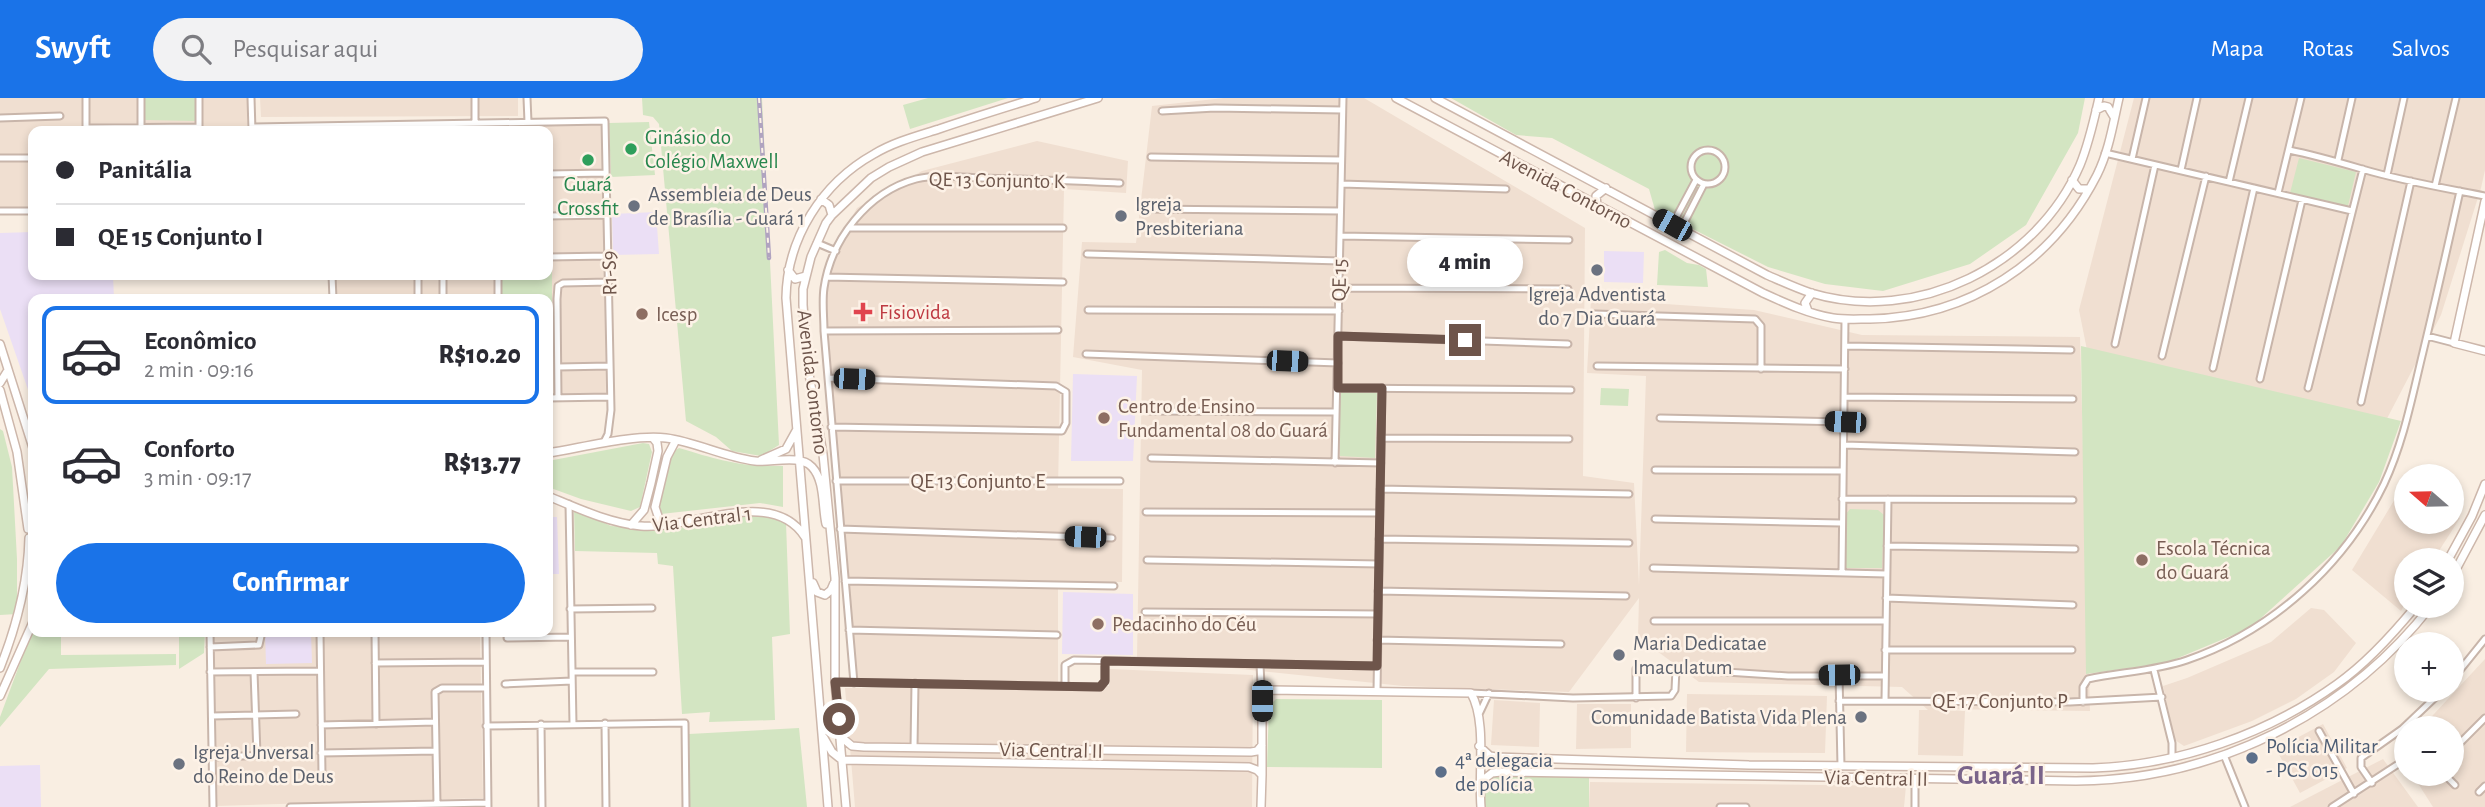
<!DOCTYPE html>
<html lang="pt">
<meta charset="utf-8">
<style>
body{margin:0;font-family:"Alegreya Sans",sans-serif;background:#f2f2f3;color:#2b2b33;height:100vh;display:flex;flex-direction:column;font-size:26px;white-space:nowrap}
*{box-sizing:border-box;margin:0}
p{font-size:23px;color:#7c7c81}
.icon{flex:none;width:38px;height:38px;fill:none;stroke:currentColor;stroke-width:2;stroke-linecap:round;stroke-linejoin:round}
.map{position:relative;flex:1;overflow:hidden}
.panel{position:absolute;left:28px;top:196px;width:525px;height:343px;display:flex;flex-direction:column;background:#fff;border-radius:14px;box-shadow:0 4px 10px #0003}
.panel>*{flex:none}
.hud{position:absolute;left:28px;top:28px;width:525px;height:154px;border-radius:14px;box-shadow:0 4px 10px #0003;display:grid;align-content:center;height:154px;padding:0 28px;background:#fff}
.needle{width:46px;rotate:290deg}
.fabs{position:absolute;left:2394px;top:366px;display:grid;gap:14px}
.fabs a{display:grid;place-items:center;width:70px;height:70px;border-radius:50%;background:#fff;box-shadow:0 4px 10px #0003;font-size:35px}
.end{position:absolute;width:32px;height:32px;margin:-16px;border:9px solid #6e554b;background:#fff;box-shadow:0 0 0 4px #fff}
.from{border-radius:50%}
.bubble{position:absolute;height:49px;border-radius:24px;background:#fff;box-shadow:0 4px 10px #0003;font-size:23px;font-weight:800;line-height:49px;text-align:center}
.car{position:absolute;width:21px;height:42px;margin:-21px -10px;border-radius:9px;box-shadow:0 0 5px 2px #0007;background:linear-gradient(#222 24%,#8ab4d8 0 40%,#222 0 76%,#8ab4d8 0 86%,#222 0)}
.hud b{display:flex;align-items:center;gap:24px;height:66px;font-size:26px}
.hud b+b{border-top:2px solid #e1e1e2}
.hud i{width:18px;height:18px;background:#2b2b33}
ul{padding:12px 0 0;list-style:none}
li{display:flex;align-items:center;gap:21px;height:98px;margin:0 14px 10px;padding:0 14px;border:4px solid transparent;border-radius:14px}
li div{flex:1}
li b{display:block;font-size:26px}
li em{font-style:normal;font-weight:800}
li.selected{border-color:#1a73e8}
li>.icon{width:63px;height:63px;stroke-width:1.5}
.primary-button{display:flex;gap:14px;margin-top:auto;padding:14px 28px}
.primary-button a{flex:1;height:80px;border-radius:42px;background:#1a73e8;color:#fff;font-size:28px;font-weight:800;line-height:80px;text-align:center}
header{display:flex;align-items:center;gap:42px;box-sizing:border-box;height:98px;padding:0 35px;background:#1a73e8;color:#fff}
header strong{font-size:33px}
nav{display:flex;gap:38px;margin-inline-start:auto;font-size:24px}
.search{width:490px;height:63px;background:#f2f2f3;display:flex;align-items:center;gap:18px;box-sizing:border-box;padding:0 24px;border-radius:38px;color:#7c7c81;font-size:26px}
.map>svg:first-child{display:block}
.residential{fill:#f0dfd1}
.education{fill:#ebdff5}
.green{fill:#d3e5c2}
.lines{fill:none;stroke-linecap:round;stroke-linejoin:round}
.street-casing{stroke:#c8b5aa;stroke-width:9}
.secondary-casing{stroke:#cdb7ab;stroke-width:10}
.street{stroke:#fff;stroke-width:5}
.secondary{stroke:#fff;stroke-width:7}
.rail-casing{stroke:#b0a3c0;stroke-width:4.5}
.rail{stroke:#fdf2e7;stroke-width:2;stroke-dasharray:5;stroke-linecap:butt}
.route{stroke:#6e554b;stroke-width:9}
.leisure-dot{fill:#2e9e5b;stroke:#fdf2e7;stroke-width:2.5}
.worship-dot{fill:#6b7280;stroke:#fdf2e7;stroke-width:2.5}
.health-dot{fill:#e0444e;stroke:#fdf2e7;stroke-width:2.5}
.education-dot{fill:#8d6e63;stroke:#fdf2e7;stroke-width:2.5}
.service-dot{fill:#5c6f8a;stroke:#fdf2e7;stroke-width:2.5}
.labels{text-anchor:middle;stroke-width:5;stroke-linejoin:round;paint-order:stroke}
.leisure-label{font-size:21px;fill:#27864d;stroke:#fdf2e7;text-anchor:start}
.street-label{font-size:21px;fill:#6e554b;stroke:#fdf2e7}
.worship-label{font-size:21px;fill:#5b616d;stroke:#fdf2e7;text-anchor:start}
.health-label{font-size:21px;fill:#be3a42;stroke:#fdf2e7;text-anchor:start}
.education-label{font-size:21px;fill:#785e54;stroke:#fdf2e7;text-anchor:start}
.service-label{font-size:21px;fill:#4e5e75;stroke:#fdf2e7;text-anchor:start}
.district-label{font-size:28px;font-weight:bold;fill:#7a648a;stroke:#fdf2e7}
</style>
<header>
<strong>Swyft</strong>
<div class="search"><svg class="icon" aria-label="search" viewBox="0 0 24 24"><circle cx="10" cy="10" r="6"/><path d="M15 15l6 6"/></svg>Pesquisar aqui</div>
<nav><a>Mapa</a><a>Rotas</a><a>Salvos</a></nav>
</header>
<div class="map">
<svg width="2485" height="709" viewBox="0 0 2485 709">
<rect width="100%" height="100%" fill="#f9eee2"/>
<path class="residential" d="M 0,0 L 247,0 L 247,33 L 33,33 L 33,109 L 0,110 Z
M 260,0 L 518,0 L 518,18 L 261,19 Z
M 1224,0 L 1364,0 L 1585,130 L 1583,378 L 1634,385 L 1639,487 L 1646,278 L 1587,275 L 1591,201 L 1754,212 L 1862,237 L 2080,239 L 2090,613 L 1934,611 L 1965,613 L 1963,658 L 1918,657 L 1919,612 L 1928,612 L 1902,589 L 1699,584 L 1638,539 L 1639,500 L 1569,594 L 1403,588 L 1137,560 L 1142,272 L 1073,259 L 1082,144 L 1136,145 L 1152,8 Z
M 2134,0 L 2485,0 L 2485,72 L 2481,90 L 2441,217 L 2380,334 L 2089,262 L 2079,212 Z
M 603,25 L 606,298 L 548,298 L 548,201 L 334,201 L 334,177 L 548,177 L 548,33 L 332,33 L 332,29 Z
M 1037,43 L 1128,63 L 1126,95 L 1064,91 L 1058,390 L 1123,391 L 1122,484 L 1058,484 L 1058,584 L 856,581 L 826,216 L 827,162 L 857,110 L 922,73 Z
M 2401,391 L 2406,394 L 2406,424 L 2452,424 L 2452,416 L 2460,420 L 2433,462 L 2406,462 L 2406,504 L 2401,513 L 2352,472 Z
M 2311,510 L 2324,512 L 2356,545 L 2334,574 L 2296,601 L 2252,623 L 2184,648 L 2175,642 L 2163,588 L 2187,580 L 2271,544 Z
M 212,534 L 480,534 L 483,700 L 216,708 Z
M 2485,561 L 2485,709 L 2433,709 L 2412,676 L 2452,676 L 2452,630 L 2421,630 Z
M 1109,571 L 1253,577 L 1252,709 L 855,709 L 845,590 L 1109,588 Z
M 1687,596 L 1827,598 L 1825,655 L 1686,654 Z
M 1494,602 L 1540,605 L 1539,649 L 1491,647 Z
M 1577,606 L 1631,606 L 1631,650 L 1576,651 Z
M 2323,626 L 2347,670 L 2300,695 L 2276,651 Z
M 2383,661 L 2418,709 L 2290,709 Z
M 1590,684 L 1906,688 L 1904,709 L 1589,709 Z"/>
<path class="education" d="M 656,114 L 659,156 L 613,157 L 612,116 Z
M 33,134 L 33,177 L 113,177 L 114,201 L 33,201 L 33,306 L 0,211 L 0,135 Z
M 1604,153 L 1644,154 L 1643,185 L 1604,184 Z
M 1073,276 L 1137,278 L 1133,363 L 1071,363 Z
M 548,419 L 557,419 L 559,476 L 548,476 Z
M 1063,494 L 1133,496 L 1133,557 L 1062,556 Z
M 265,534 L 311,534 L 312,565 L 266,566 Z
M 40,667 L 41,709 L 0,709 L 0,668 Z"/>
<path class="green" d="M 144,0 L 195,0 L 195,23 L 144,22 Z
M 642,0 L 762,0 L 779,347 L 761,358 L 732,353 L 716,339 L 686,323 L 659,26 L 653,19 L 643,17 Z
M 928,0 L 1008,0 L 910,31 L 903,7 Z
M 1451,0 L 2085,0 L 2078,35 L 2026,127 L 1970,166 L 1883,193 L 1825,186 L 1768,169 L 1655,112 L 1649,91 L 1552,40 L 1516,37 Z
M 649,24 L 655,77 L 611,79 L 609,25 Z
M 2299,60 L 2356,74 L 2348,108 L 2290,95 Z
M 1665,152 L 1687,165 L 1699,167 L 1706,171 L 1708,189 L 1657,187 L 1659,154 Z
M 548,163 L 552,163 L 552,216 L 548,216 L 548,201 L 502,201 L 501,177 L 548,177 Z
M 2081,248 L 2401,323 L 2379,384 L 2341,448 L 2250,530 L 2166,565 L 2086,576 Z
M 1601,290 L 1629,291 L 1628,308 L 1600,307 Z
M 1340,294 L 1377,294 L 1375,360 L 1340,358 Z
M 0,331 L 3,333 L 12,369 L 17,461 L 17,516 L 0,517 Z
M 643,345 L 649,346 L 652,354 L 640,409 L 631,413 L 581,401 L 548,389 L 548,363 Z
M 679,350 C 719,362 740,369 783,368 L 783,409 L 760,405 L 661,416 L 659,411 L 671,355 Z
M 574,411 L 611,428 L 674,431 L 757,416 L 786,425 L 790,536 L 772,539 L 775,622 L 709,624 L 710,614 L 682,616 L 673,468 L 658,466 L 657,455 L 575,453 Z
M 1850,411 L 1878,412 L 1884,417 L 1882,470 L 1845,470 L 1846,416 Z
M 33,530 L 33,534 L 61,534 L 61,557 L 176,556 L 176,567 L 49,571 L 0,629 L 0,619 Z
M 179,534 L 205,534 L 204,555 L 179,571 Z
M 1276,601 L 1382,602 L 1382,670 L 1267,669 L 1269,608 Z
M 799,630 L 807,709 L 690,709 L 689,636 Z
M 1493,673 L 1589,676 L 1589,709 L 1483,709 L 1483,683 Z"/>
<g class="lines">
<defs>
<path id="street" d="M 86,0 L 86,33
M 141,0 L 141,29
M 199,0 L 199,33
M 251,0 L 252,33
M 475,0 L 475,25
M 527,0 L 528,24
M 1162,13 L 1215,10 L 1342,12
M 0,20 L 60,18
M 252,29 L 605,23 L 611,312 L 608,336 L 604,344
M 86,30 L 199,29
M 2289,52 C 2314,57 2338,64 2362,71 C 2402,83 2444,90 2485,98
M1691 69a17 17 0 1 1 34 0a17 17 0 1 1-34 0Z
M 2105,55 L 2352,113
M 1151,59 L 1341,62
M 0,60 L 33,60
M 2132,61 L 2146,0
M 2338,62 L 2352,0
M 2181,72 L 2197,0
M 548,76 L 606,75
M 2387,77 L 2404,0
M 2229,84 L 2249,0
M 1341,86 L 1506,91
M 2435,88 L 2456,0
M 2278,95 L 2301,0
M 1145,111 L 1340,113
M 0,113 L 33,113
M 548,118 L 607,117
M 1672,127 L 1696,82
M 850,130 L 1063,130
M 1681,131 L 1704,86
M 1340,138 L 1569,142
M 817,145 L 836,153
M 1087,156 L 1340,163
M 548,159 L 608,158
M 332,177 L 333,201
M 418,177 L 418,201
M 443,177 L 443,201
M 498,177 L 498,201
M 826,179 L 1063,184
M 1339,190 L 1568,191
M 1088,212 L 1339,213
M 1595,216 L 1755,221 L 1761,228 L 1761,271
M 824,233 L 1058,232
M 1338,238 L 1568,246
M 2427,238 L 2454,245
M 2115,246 L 2155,67
M 1845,248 L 2071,252
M 1086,256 L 1338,265
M 2162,258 L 2206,78
M 1597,268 L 1845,271
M 558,269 L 610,268
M 2213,270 L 2254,90
M 828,280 L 1056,288 L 1066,294 L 1066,325 L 1062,333 L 831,329
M 2260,281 L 2302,102
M 1338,290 L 1571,292
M 2308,290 L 2363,71
M 1845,299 L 2073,301
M 548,300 L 610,299
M 558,300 L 557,201 L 558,188 L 563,185 L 609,184
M 2361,304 L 2411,83
M 1149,313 L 1336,314
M 1660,320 L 1845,324
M 1381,340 L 1569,341
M 1844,347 L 2075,354
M 1151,360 L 1381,365
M 1335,365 L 1343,0
M 1655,372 L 1843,373
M 836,383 L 1120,383
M 1380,391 L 1629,396
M 1842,401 L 2073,402
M 569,406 L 573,626
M 1146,414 L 1379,415
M 1655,421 L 1841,425
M 840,431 L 1112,440
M 1379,441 L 1629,445
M 1887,448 L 2075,451
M 1147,462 L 1379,466
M 1653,470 L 1886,476
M 1842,474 L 1845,221
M 845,483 L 1114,488
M 1378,493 L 1626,498
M 1886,500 L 2073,507
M 570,511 L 652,510
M 1145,514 L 1377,516
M 1654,523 L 1885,523
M 849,532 L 1057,537
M 210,534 L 213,709
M 320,534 L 322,677
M 375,534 L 376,626
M 486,534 L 488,709
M 507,540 L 571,539
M 1377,542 L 1561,546
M 210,549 L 259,547 L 262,534
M 1885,552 L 2072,552
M 375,565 L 486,564
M 1260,566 L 1261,587 L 1267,593
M 2154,572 L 2172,645 L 2172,660
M 210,574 L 320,573
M 254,574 L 257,657
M 572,574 L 653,574
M 1839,577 L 1841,668
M 2452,582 L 2485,541
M 835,584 L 1100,589 L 1105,583 L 1105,563
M 854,585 L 824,233 C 824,219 822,204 824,190 C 831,141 868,94 916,81 C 936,76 960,79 980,80 C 1027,81 1073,83 1120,85
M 505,586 L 572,583
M 1065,588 L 1065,567 L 1074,562 L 1377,568
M 1377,593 L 1382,290
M 1471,595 L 1573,600 L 1671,598 L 1675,592 L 1676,571
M 1636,600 L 1636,571 L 1695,572 L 1788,578 L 1885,578
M 1839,603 L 2070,604 L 2162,599
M 1885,603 L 1888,401
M 2083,604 L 2083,589 L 2088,581 C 2121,574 2155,573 2187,562 C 2272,533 2345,467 2384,386 C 2404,343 2412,299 2423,254 C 2436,200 2448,147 2460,93
M 1480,614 L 1489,595
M 212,618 L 296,616
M 605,625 L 606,709
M 541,626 L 542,709
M 321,627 L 435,624
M 486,628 L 685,625 L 686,709
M 2319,633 L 2354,696
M 914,649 L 915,585
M 2452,653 L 2485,620
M 321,655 L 436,653
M 2224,657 L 2245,709
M 213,659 L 297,656
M 2444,676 L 2455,687
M 2372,685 L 2361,669 L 2361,660 L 2402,631 L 2443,592
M 2479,694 L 2485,688
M 437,706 L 435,594 L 442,590 L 486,590
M 290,709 L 488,705
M 1720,709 L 1746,709
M 1915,709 L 1915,681
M 2332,709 L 2406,661"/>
<path id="secondary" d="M 1396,0 L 1763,195 C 1785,205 1809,216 1833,220 C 1845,222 1858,221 1870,221 C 1969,219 2052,165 2097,77 C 2109,53 2113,26 2119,0
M 1435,0 L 1767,177 C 1781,183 1796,190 1811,195 C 1917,227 2037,167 2080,67 C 2089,45 2094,22 2099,0
M 2096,12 L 2104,8 L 2108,9 L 2114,19
M 2072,82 L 2079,91 L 2088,91
M 821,101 L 829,107 L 832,117
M 2485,103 L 2454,245 L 2485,253
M 1597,107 L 1596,98 L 1606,90
M 788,172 L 795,181 L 806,178
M 1808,213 L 1805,205 L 1812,195
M 0,246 L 33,350
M 0,285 L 8,272
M 0,292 L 17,354 L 28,431
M 548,355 C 581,350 634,336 666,340 C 696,344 724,359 755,363 C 771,365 800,356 812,369 C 825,383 822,408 826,426
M 761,362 L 786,351 L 796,333
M 548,398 C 577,410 609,425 641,428 C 690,432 772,387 805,439
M 631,427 L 644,412 L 651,385 L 658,353 L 657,345 L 653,340
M 661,427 L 655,409 L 667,359 L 676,342
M 2448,462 L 2472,418 L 2485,386
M 2452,479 L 2485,417
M 813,485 L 817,494 L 825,497 L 831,492 L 834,485
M 0,570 C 17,527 28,486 29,440
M 0,598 L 33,524
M 840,638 L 852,648 L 864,649 L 1251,654 L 1257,653 L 1262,647
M 824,640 L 832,654 L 842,662 L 1249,669 L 1257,672 L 1262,677 L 1261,709
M 1479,648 L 1490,658 L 1496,659 L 1749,667 L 2093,670 C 2179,667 2267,636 2337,586 C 2367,565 2393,536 2416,508
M 1262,677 L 1262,599 L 1270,592 L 1471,595 C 1487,623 1478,675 1481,709
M 1479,685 L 1492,675 L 1501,674 L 2076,683 C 2214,682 2346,617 2431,508
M 828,709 L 786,200 C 787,140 822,85 874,56 C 894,44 917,38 939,31 C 971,20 1004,10 1036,0
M 846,709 L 835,584 L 835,480 L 823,356 L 808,270 L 803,207 L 803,191 L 811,159 L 826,125 L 832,117 L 871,80 L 889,69 L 922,54 L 1098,0"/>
</defs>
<use href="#street" class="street-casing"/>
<use href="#secondary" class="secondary-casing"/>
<use href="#street" class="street"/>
<use href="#secondary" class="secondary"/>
<defs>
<path id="rail" d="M 759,0 L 769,160"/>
</defs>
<use href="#rail" class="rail-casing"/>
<use href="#rail" class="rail"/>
</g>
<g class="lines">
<path class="route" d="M 839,621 L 835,584 L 1100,589 L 1105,583 L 1105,563 L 1377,568 L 1382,290 L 1338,290 L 1338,238 L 1465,242"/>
</g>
<g class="leisure-dot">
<circle cx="631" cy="51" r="7"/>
<circle cx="588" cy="62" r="7"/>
</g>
<g class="worship-dot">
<circle cx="634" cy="108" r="7"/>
<circle cx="1121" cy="118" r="7"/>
<circle cx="1597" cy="172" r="7"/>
<circle cx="1619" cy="557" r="7"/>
<circle cx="1861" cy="619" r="7"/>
<circle cx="179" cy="666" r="7"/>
</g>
<path class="health-dot" d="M859.5 203.5h7v7h7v7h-7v7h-7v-7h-7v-7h7z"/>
<g class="education-dot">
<circle cx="642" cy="216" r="7"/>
<circle cx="1104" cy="320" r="7"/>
<circle cx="2142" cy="462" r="7"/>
<circle cx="1098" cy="526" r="7"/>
</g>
<g class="service-dot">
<circle cx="2252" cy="660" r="7"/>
<circle cx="1441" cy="674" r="7"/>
</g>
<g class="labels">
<g class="leisure-label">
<text x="645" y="46">Ginásio do<tspan x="645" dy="24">Colégio Maxwell</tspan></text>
<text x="588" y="93" text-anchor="middle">Guará<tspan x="588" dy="24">Crossfit</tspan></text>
</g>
<g class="street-label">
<text transform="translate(997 82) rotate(1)" y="7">QE 13 Conjunto K</text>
<text transform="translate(1566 91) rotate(28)" y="7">Avenida Contorno</text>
<text transform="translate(609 175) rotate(-91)" y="7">R1-S9</text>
<text transform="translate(1339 182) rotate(-89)" y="7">QE 15</text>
<text transform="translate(813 284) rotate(83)" y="7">Avenida Contorno</text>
<text x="978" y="390">QE 13 Conjunto E</text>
<text transform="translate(702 421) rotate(-7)" y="7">Via Central 1</text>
<text x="2000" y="610">QE 17 Conjunto P</text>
<text transform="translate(1051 652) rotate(1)" y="7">Via Central II</text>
<text transform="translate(1876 680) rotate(1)" y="7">Via Central II</text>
</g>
<g class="worship-label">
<text x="648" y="103">Assembleia de Deus<tspan x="648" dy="24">de Brasília - Guará 1</tspan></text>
<text x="1135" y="113">Igreja<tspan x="1135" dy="24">Presbiteriana</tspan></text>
<text x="1597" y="203" text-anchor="middle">Igreja Adventista<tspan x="1597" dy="24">do 7 Dia Guará</tspan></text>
<text x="1633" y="552">Maria Dedicatae<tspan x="1633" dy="24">Imaculatum</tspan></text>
<text x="1847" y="626" text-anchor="end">Comunidade Batista Vida Plena</text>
<text x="193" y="661">Igreja Unversal<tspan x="193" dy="24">do Reino de Deus</tspan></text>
</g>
<g class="health-label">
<text x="879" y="221">Fisiovida</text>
</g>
<g class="education-label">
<text x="656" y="223">Icesp</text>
<text x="1118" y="315">Centro de Ensino<tspan x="1118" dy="24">Fundamental 08 do Guará</tspan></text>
<text x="2156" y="457">Escola Técnica<tspan x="2156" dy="24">do Guará</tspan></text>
<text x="1112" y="533">Pedacinho do Céu</text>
</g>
<g class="service-label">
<text x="2266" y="655">Polícia Militar<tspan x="2266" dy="24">- PCS 015</tspan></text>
<text x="1455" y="669">4ª delegacia<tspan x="1455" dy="24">de polícia</tspan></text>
</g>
<g class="district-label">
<text x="2001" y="686">Guará II</text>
</g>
</g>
</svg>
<div class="fabs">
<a><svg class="needle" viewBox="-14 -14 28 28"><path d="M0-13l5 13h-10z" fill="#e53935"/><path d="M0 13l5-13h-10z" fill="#7c7c81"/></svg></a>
<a><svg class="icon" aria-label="layers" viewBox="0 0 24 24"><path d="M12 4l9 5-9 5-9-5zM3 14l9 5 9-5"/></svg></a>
<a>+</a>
<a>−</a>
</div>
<i class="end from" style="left:839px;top:621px"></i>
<i class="end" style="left:1465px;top:242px"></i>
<div class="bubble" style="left:1407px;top:140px;width:116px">4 min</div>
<i class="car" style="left:1672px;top:127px;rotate:299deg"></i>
<i class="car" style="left:1287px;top:263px;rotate:92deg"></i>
<i class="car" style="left:854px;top:281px;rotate:92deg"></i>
<i class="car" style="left:1845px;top:324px;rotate:272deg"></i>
<i class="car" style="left:1085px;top:439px;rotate:272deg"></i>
<i class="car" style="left:1839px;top:577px;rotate:269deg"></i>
<i class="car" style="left:1262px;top:603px;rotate:180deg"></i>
<div class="hud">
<b><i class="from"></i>Panitália</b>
<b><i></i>QE 15 Conjunto I</b>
</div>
<section class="panel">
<ul>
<li class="selected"><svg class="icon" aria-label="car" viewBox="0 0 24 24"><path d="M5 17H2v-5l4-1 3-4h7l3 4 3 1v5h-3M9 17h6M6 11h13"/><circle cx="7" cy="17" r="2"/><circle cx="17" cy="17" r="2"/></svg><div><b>Econômico</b><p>2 min · 09:16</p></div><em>R$10.20</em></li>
<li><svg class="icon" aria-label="car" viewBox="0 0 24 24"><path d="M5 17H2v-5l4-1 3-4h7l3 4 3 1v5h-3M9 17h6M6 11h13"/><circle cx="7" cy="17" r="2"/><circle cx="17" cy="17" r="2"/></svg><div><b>Conforto</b><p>3 min · 09:17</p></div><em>R$13.77</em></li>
</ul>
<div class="primary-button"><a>Confirmar</a></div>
</section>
</div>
